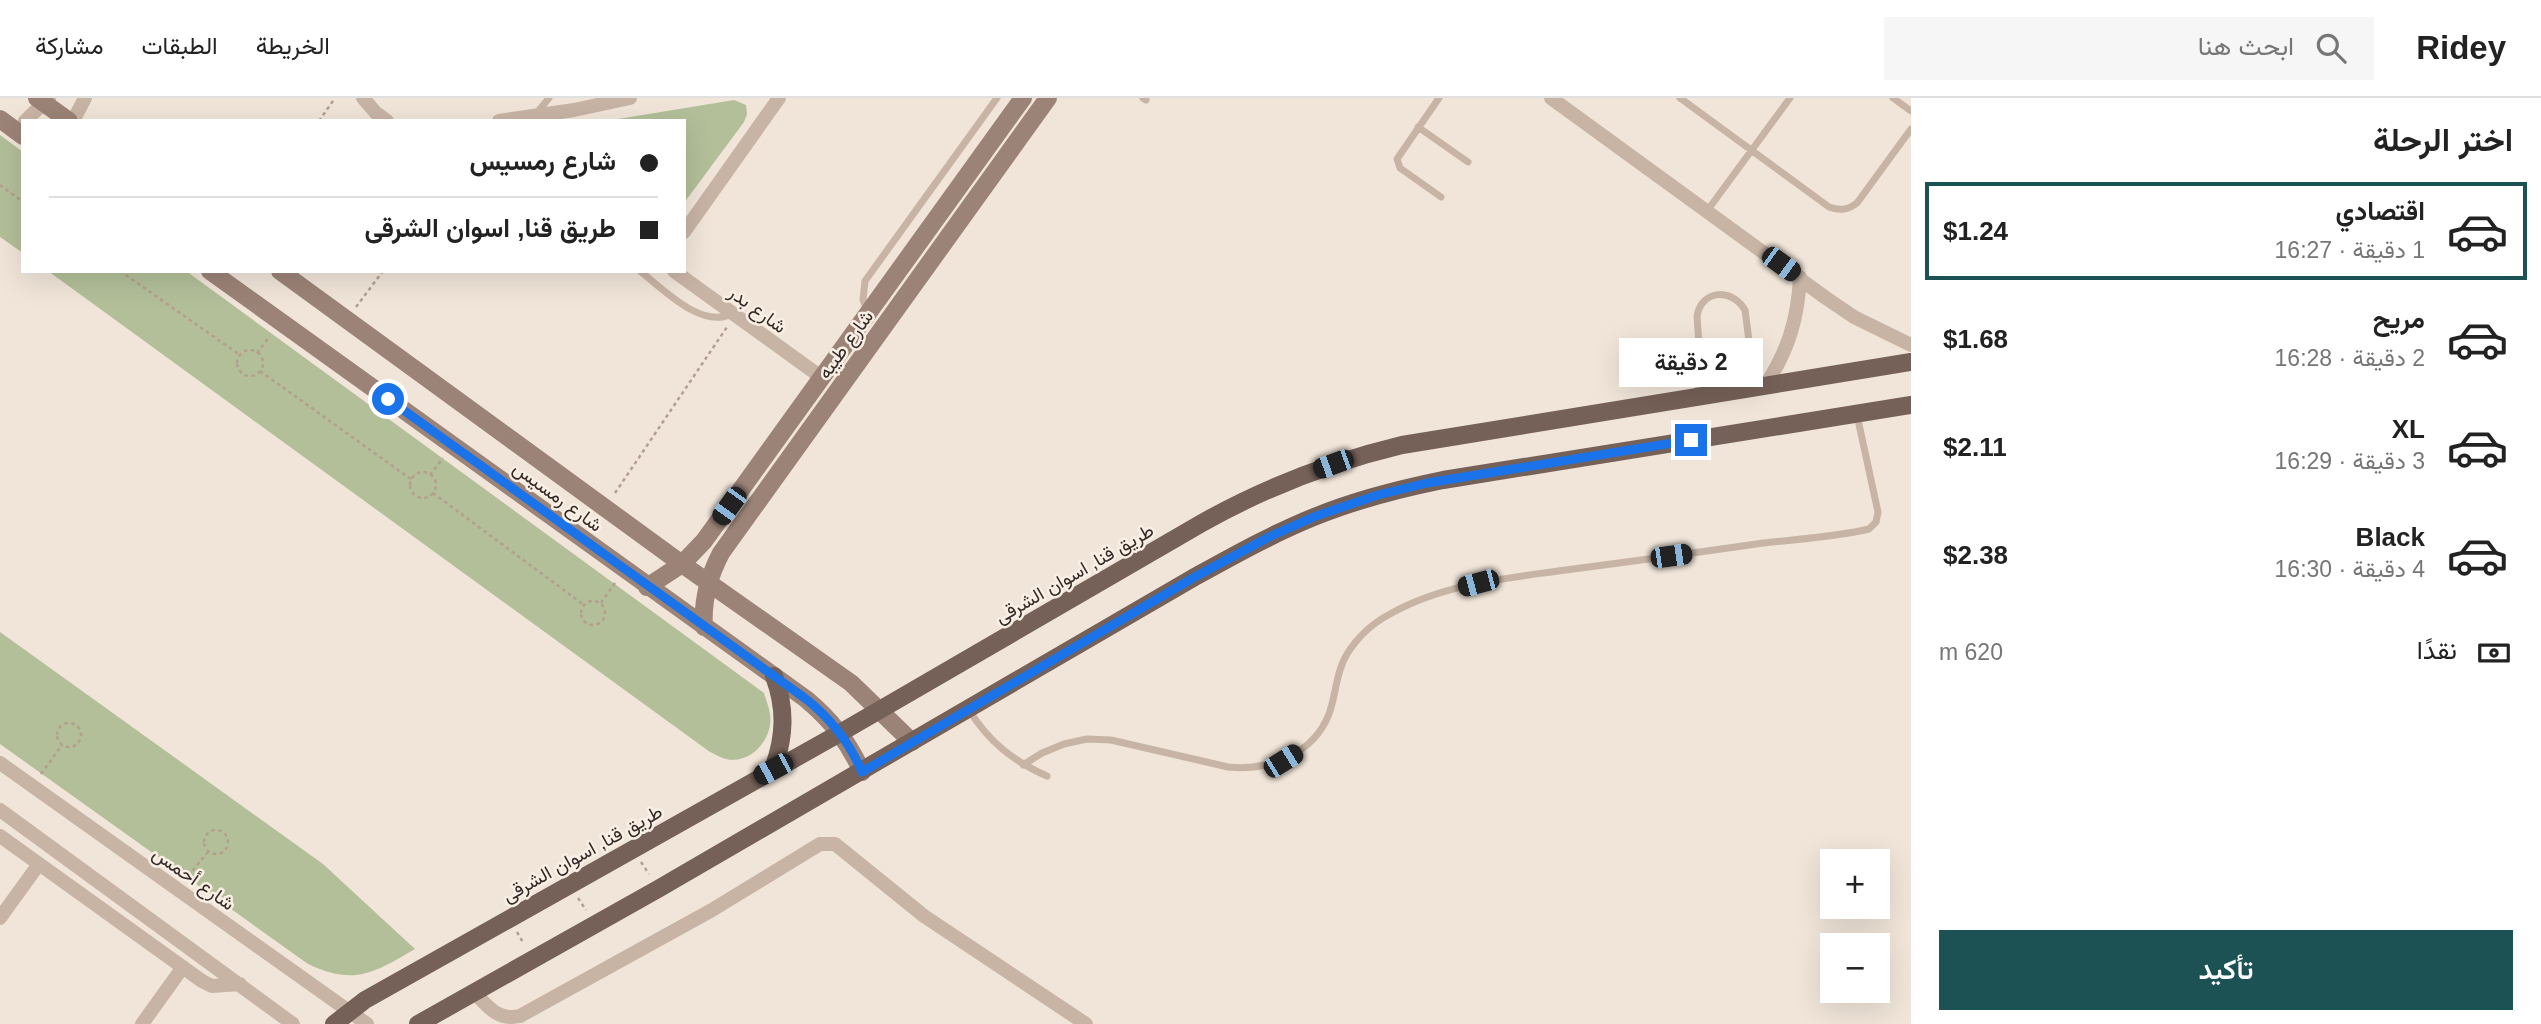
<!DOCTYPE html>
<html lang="ar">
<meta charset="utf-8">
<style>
body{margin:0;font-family:Arial,Vazirmatn,sans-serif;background:#f6f6f6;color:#222;direction:rtl;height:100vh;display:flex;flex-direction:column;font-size:26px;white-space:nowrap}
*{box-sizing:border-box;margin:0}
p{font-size:23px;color:#767676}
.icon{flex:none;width:38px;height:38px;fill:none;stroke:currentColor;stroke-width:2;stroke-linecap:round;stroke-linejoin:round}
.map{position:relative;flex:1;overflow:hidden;direction:ltr}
.drawer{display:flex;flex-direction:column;background:#fff;width:630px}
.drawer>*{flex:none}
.banner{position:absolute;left:21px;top:21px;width:665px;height:154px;border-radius:0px;box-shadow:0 7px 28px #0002;direction:rtl;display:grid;align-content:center;height:154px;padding:0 28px;background:#fff}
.controls{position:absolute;left:1820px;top:751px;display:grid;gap:14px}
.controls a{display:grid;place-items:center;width:70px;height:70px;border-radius:0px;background:#fff;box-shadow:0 7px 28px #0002;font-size:35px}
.end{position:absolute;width:32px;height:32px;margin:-16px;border:9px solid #1a73e8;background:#fff;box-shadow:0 0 0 4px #fff}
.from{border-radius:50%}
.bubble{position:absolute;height:49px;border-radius:0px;background:#fff;box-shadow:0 7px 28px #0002;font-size:23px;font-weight:600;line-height:49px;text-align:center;direction:rtl}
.car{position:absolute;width:21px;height:42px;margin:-21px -10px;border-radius:9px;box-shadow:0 0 5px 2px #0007;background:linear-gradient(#222 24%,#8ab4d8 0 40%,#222 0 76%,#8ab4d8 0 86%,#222 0)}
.banner b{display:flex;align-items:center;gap:24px;height:66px;font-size:26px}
.banner b+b{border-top:2px solid #e0e0e0}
.banner i{width:18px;height:18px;background:#222}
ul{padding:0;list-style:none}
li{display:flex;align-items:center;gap:21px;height:98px;margin:0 14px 10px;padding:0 14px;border:4px solid transparent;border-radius:0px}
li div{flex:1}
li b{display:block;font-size:26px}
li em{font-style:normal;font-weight:600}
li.active{border-color:#1d5255}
li>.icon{width:63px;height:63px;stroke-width:1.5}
h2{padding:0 28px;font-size:32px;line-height:84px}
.pay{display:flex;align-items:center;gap:18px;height:77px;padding:0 28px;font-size:26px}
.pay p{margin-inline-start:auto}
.cta{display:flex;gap:14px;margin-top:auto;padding:14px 28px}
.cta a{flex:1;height:80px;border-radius:0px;background:#1d5255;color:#fff;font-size:28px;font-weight:600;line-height:80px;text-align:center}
header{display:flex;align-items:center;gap:42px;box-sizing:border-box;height:98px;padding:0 35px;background:#fff;border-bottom:2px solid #e0e0e0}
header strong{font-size:33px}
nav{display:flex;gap:38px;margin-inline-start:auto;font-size:24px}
.search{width:490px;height:63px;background:#f6f6f6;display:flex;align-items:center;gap:18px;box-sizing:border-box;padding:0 24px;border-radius:0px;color:#767676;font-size:26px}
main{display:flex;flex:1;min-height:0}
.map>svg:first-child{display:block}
.green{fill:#b3bf99}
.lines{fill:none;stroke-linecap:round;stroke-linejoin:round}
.path{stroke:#b49e90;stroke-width:2.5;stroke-dasharray:3.5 3.5;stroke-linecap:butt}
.service{stroke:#c8b4a5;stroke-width:7}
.minor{stroke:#c8b4a5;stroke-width:14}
.secondary{stroke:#9c8377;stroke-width:18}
.primary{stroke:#766158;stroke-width:18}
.route{stroke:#1a73e8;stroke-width:9}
.labels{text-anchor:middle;stroke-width:5;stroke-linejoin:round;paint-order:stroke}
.street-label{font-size:19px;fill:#342a26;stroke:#f9efe5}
</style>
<header>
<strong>Ridey</strong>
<div class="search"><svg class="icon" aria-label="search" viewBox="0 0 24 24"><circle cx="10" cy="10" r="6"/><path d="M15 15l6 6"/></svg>ابحث هنا</div>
<nav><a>الخريطة</a><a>الطبقات</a><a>مشاركة</a></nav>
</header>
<main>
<section class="drawer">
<h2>اختر الرحلة</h2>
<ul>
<li class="active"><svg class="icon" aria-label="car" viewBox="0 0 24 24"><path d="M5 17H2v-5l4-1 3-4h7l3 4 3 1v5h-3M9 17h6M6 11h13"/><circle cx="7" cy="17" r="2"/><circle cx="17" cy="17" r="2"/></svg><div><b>اقتصادي</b><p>1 دقيقة · 16:27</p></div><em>$1.24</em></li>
<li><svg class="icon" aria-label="car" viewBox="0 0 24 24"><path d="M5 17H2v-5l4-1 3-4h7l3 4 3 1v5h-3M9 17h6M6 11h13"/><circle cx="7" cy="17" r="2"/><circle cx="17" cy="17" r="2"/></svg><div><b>مريح</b><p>2 دقيقة · 16:28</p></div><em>$1.68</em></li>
<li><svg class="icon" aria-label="car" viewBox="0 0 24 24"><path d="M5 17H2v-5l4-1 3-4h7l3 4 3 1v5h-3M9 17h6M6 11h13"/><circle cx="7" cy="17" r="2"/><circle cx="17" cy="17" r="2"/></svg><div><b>XL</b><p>3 دقيقة · 16:29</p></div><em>$2.11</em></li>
<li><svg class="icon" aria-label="car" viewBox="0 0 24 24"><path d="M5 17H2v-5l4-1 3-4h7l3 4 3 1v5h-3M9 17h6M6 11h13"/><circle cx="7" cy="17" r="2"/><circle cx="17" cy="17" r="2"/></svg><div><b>Black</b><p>4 دقيقة · 16:30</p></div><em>$2.38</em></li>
</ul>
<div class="pay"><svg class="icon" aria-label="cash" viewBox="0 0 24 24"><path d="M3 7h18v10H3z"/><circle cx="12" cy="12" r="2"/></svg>نقدًا<p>620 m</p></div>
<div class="cta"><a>تأكيد</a></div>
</section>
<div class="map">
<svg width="1911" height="926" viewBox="0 0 1911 926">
<rect width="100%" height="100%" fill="#f1e5d9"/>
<path class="green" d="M 734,2 L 746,7 L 747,16 L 744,24 L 684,105 L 684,23 L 606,23 Z
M 0,37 L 23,54 L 23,155 L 0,139 Z
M 48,173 L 186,173 L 764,595 C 766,602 769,609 770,616 C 774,640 751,667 726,661 C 721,660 715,656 710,654 Z
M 0,534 L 323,766 L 415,851 C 374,875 354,888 308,866 L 0,646 Z"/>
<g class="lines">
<path class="path" d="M 319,23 L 335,0
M 0,87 L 23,104
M 120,173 L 240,257
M 356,209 L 383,173
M237 265a13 13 0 1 1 26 0a13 13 0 1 1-26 0Z
M 257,255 L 270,238
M 260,273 L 412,382
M410 387a13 13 0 1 1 26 0a13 13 0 1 1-26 0Z
M 430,377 L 443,360
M 433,395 L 584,507
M 615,395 L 727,229
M581 515a12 12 0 1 1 24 0a12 12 0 1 1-24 0Z
M 601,505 L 615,485
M57 637a12 12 0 1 1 24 0a12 12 0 1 1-24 0Z
M 41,676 L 62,647
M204 744a12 12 0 1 1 24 0a12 12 0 1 1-24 0Z
M 641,764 L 649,776
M 188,778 L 208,754
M 578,800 L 586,812
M 517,834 L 524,846"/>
<path class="service" d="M 1143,0 L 1146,2
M 1439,0 L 1397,61 L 1400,70 L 1441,99
M 1680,0 L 1829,109 C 1840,113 1848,112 1857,105 L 1911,31
M 1893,0 L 1911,13
M 536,16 L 549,0
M 1418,29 L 1468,64
M 1707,113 L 1790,0
M 640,173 C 663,191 701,231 731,216
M 868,214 L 863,202 L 865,183 L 997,0
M 1697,299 L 1701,276 L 1697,218 C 1702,191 1732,190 1745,212 L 1755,289
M 969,612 C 989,644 1013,663 1047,678
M 1023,667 L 1042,655 L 1064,646 L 1087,641 L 1111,642 L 1228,669 C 1268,673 1313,657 1329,616 C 1336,597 1336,574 1347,556 C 1357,540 1373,525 1390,516 C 1441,487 1501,481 1558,473 C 1627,464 1695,455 1763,445 C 1798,441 1835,439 1869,431 L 1876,424 L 1878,414 L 1857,317"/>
<path class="minor" d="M 363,0 L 376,15 L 387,23
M 1551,0 L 1826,200 L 1854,219 L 1911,247
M 25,23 L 49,0
M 73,23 L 85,0
M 499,23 L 574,12 L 630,0
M 684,134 L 779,0
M 674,173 L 821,279
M 1765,288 C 1788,253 1798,221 1800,179
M 0,665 L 367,926
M 0,712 L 293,926
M 0,738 L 202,883 L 212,888 L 240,886
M 0,820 L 39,766
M 474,894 C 488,909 498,923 520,918 L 712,812 L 820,746 L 835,746 L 924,818 L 1086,926
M 142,926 L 183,869"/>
<path class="secondary" d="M 37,0 L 69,23
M 0,21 L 23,38
M 210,173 L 806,601 C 831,622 848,643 862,674
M 280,173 L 682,466 L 851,585 L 912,644
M 647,489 L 682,466 L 704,443 L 1023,0
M 704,529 C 702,502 709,478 721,455 L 1048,0"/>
<path class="primary" d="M 773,671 C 785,639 786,610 774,578
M 334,926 L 365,902 L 840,635 L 1202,425 C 1266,389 1331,364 1402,347 L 1911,264
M 418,926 L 658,791 L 1193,480 C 1233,458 1272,436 1314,419 C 1355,402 1399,391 1443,382 L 1911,307"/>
</g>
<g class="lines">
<path class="route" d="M 388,301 L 806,601 C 831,621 849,643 862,674 L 1193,480 L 1269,439 L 1316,418 L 1378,397 L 1427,385 L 1691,342"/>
</g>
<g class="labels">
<g class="street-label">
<text transform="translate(758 211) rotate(36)" y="7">شارع بدر</text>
<text transform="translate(845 246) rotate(-54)" y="7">شارع طيبه</text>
<text transform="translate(558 398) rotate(36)" y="7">شارع رمسيس</text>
<text transform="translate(1074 475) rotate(-30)" y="7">طريق قنا, اسوان الشرقى</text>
<text transform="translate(582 755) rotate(-29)" y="7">طريق قنا, اسوان الشرقى</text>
<text transform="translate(194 780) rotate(35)" y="7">شارع أحمس</text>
</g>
</g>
</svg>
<div class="controls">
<a>+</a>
<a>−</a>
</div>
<i class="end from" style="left:388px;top:301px"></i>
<i class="end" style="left:1691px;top:342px"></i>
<div class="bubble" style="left:1619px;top:240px;width:144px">2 دقيقة</div>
<i class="car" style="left:1781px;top:166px;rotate:126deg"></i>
<i class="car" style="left:1333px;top:366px;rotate:250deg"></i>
<i class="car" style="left:729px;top:408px;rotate:216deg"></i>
<i class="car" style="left:1671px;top:458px;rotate:82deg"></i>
<i class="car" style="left:1478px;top:485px;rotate:255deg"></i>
<i class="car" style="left:1283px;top:663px;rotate:58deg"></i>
<i class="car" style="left:773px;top:671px;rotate:242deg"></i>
<div class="banner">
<b><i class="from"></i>شارع رمسيس</b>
<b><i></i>طريق قنا, اسوان الشرقى</b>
</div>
</div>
</main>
